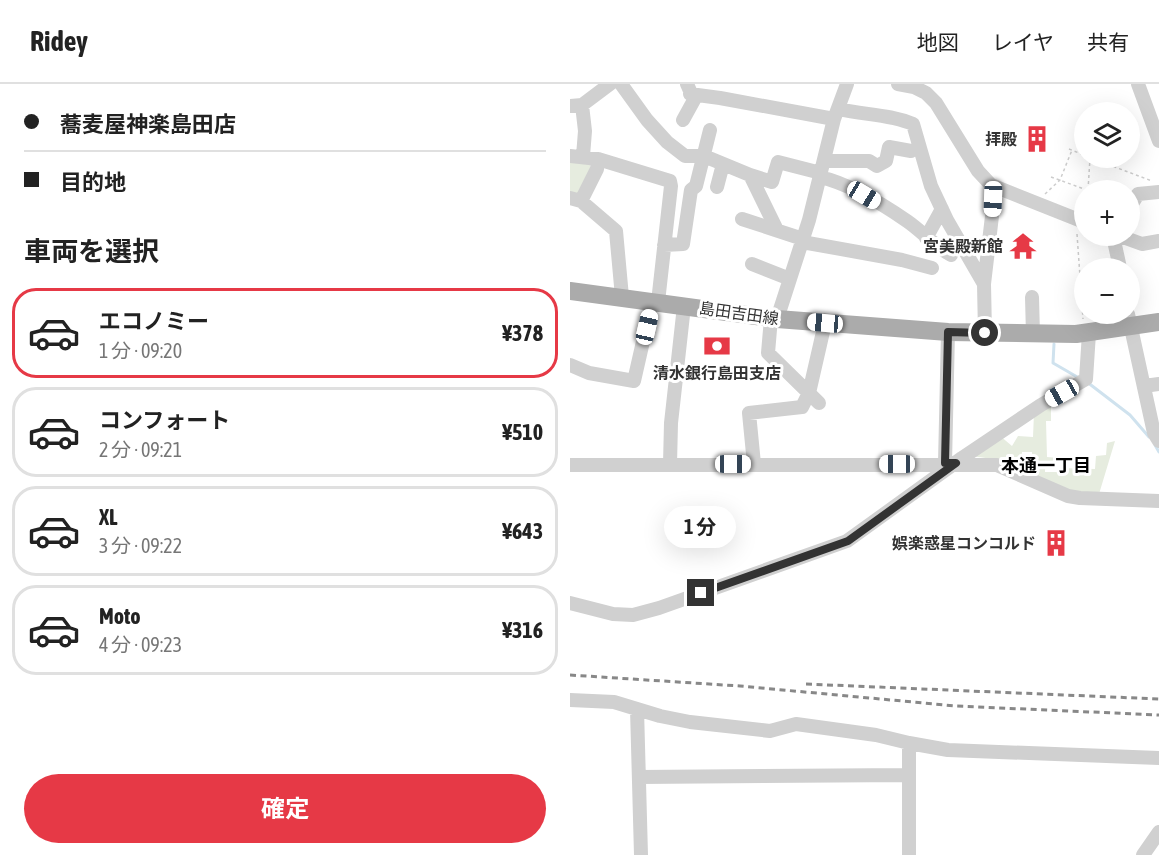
<!DOCTYPE html>
<html lang="ja">
<meta charset="utf-8">
<style>
body{margin:0;font-family:"Asap Condensed","Noto Sans JP",sans-serif;background:#f2f2f2;color:#222;height:100vh;display:flex;flex-direction:column;font-size:22px;white-space:nowrap}
*{box-sizing:border-box;margin:0}
p{font-size:20px;color:#767676}
.icon{flex:none;width:33px;height:33px;fill:none;stroke:currentColor;stroke-width:2;stroke-linecap:round;stroke-linejoin:round}
.map{position:relative;flex:1;overflow:hidden}
.panel{display:flex;flex-direction:column;background:#fff;width:570px}
.panel>*{flex:none}
.top-card{display:grid;align-content:center;height:132px;padding:0 24px;background:#fff}
.fabs{position:absolute;left:504px;top:18px;display:grid;gap:12px}
.fabs a{display:grid;place-items:center;width:66px;height:66px;border-radius:50%;background:#fff;box-shadow:0 6px 24px #0002;font-size:30px}
.end{position:absolute;width:27px;height:27px;margin:-14px;border:8px solid #333;background:#fff;box-shadow:0 0 0 3px #fff}
.from{border-radius:50%}
.bubble{position:absolute;height:42px;border-radius:21px;background:#fff;box-shadow:0 6px 24px #0002;font-size:20px;font-weight:700;line-height:42px;text-align:center}
.car{position:absolute;width:18px;height:36px;margin:-18px -9px;border-radius:8px;box-shadow:0 0 4px 2px #0007;background:linear-gradient(#fff 24%,#345 0 40%,#fff 0 76%,#345 0 86%,#fff 0)}
.top-card b{display:flex;align-items:center;gap:21px;height:57px;font-size:22px}
.top-card b+b{border-top:2px solid #e0e0e0}
.top-card i{width:15px;height:15px;background:#222}
ul{padding:0;list-style:none}
li{display:flex;align-items:center;gap:18px;height:90px;margin:0 12px 9px;padding:0 12px;border:3px solid #e0e0e0;border-radius:24px}
li div{flex:1}
li b{display:block;font-size:22px}
li em{font-style:normal;font-weight:700}
li.active{border-color:#e63946}
li>.icon{width:54px;height:54px;stroke-width:1.5}
h2{padding:0 24px;font-size:27px;line-height:72px}
.action{display:flex;gap:12px;margin-top:auto;padding:12px 24px}
.action a{flex:1;height:69px;border-radius:36px;background:#e63946;color:#fff;font-size:24px;font-weight:700;line-height:69px;text-align:center}
header{display:flex;align-items:center;gap:36px;box-sizing:border-box;height:84px;padding:0 30px;background:#fff;border-bottom:2px solid #e0e0e0}
header strong{font-size:28px}
nav{display:flex;gap:33px;margin-inline-start:auto;font-size:21px}
main{display:flex;flex:1;min-height:0}
.map>svg:first-child{display:block}
.green{fill:#e6ecdf}
.lines{fill:none;stroke-linecap:round;stroke-linejoin:round}
.stream{stroke:#cfe2ee;stroke-width:3}
.path{stroke:#cdcdcd;stroke-width:1.5;stroke-dasharray:3 3;stroke-linecap:butt}
.minor{stroke:#d0d0d0;stroke-width:14}
.major{stroke:#ababab;stroke-width:18}
.rail{stroke:#888;stroke-width:3;stroke-dasharray:6 4.5;stroke-linecap:butt}
.route{stroke:#333;stroke-width:8}
.labels{text-anchor:middle;stroke-width:6;stroke-linejoin:round;paint-order:stroke}
.poi-label{font-size:16px;font-weight:bold;fill:#333;stroke:#fff;text-anchor:end}
.street-label{font-size:16px;fill:#333;stroke:#fff}
.neighbourhood-label{font-size:18px;font-weight:bold;fill:#000;stroke:#fff}
</style>
<header>
<strong>Ridey</strong>
<nav><a>地図</a><a>レイヤ</a><a>共有</a></nav>
</header>
<main>
<section class="panel">
<div class="top-card">
<b><i class="from"></i>蕎麦屋神楽島田店</b>
<b><i></i>目的地</b>
</div>
<h2>車両を選択</h2>
<ul>
<li class="active"><svg class="icon" aria-label="car" viewBox="0 0 24 24"><path d="M5 17H2v-5l4-1 3-4h7l3 4 3 1v5h-3M9 17h6M6 11h13"/><circle cx="7" cy="17" r="2"/><circle cx="17" cy="17" r="2"/></svg><div><b>エコノミー</b><p>1 分 · 09:20</p></div><em>¥378</em></li>
<li><svg class="icon" aria-label="car" viewBox="0 0 24 24"><path d="M5 17H2v-5l4-1 3-4h7l3 4 3 1v5h-3M9 17h6M6 11h13"/><circle cx="7" cy="17" r="2"/><circle cx="17" cy="17" r="2"/></svg><div><b>コンフォート</b><p>2 分 · 09:21</p></div><em>¥510</em></li>
<li><svg class="icon" aria-label="car" viewBox="0 0 24 24"><path d="M5 17H2v-5l4-1 3-4h7l3 4 3 1v5h-3M9 17h6M6 11h13"/><circle cx="7" cy="17" r="2"/><circle cx="17" cy="17" r="2"/></svg><div><b>XL</b><p>3 分 · 09:22</p></div><em>¥643</em></li>
<li><svg class="icon" aria-label="car" viewBox="0 0 24 24"><path d="M5 17H2v-5l4-1 3-4h7l3 4 3 1v5h-3M9 17h6M6 11h13"/><circle cx="7" cy="17" r="2"/><circle cx="17" cy="17" r="2"/></svg><div><b>Moto</b><p>4 分 · 09:23</p></div><em>¥316</em></li>
</ul>
<div class="action"><a>確定</a></div>
</section>
<div class="map">
<svg width="589" height="771" viewBox="0 0 589 771">
<rect width="100%" height="100%" fill="#fff"/>
<path class="green" d="M 0,76 L 20,78 L 20,86 L 8,111 L 0,109 Z
M 481,317 L 481,337 L 476,337 L 477,373 L 488,374 L 488,377 L 475,377 L 475,388 L 490,388 L 490,384 L 525,385 L 526,372 L 536,371 L 537,359 L 545,357 L 529,410 L 497,407 L 463,389 L 462,368 L 452,368 L 452,385 C 433,375 418,374 397,372 L 429,351 L 442,362 L 448,352 L 463,353 L 464,329 Z"/>
<g class="lines">
<path class="stream" d="M 484,260 L 483,279 L 509,294
M 517,298 L 560,331 L 579,353
M 585,361 L 589,368"/>
<path class="path" d="M 499,65 L 514,71
M 521,74 L 582,97
M 481,93 L 517,106
M 518,106 L 520,74
M 475,110 L 490,96 L 502,66
M 510,125 L 514,114
M 507,150 L 513,235"/>
<path class="minor" d="M 51,0 L 77,36 L 97,58 L 115,72 L 134,72 L 180,91 L 207,146
M 328,0 L 344,3 L 356,9 L 366,19 L 408,87 L 421,101 L 422,132 L 414,200 L 415,249
M 568,0 L 589,57
M 120,10 L 150,14 L 264,35
M 12,21 L 40,0
M 0,22 L 12,21 L 15,47 L 13,72
M 269,25 C 294,31 319,30 343,40 L 361,102 L 377,136 L 414,200
M 113,36 L 124,16 L 117,0
M 0,72 L 28,75 L 27,85 L 11,117 L 0,114
M 28,75 L 100,97 L 101,102 L 88,218
M 254,77 L 299,77 L 307,82 L 316,77 L 319,63 L 341,67
M 180,91 L 202,98 L 208,78 L 251,89
M 250,93 C 280,100 311,119 337,137 C 353,148 363,161 381,171
M 421,101 L 514,138
M 147,103 L 153,80
M 11,117 L 46,147 L 52,213
M 560,123 L 568,110 L 589,108
M 172,135 L 233,155
M 543,152 L 550,184
M 550,152 L 572,160 L 589,157
M 356,154 L 372,125
M 232,158 L 332,176 L 362,184
M 94,161 L 113,160 L 121,106 L 126,102 L 140,46
M 182,180 L 220,195
M 462,213 L 463,251
M 558,230 L 584,349 L 589,357
M 201,234 L 198,269 L 249,319
M 207,235 L 239,136 L 264,35 L 277,0
M 0,281 L 19,289 L 64,297 L 82,218
M 574,302 L 589,300
M 375,379 L 378,248
M 100,380 L 101,339 L 114,222
M 184,380 L 179,329 L 232,323 L 239,309 L 255,239
M 0,381 L 427,381 L 498,412 L 510,414 L 589,417
M 0,519 L 43,530 L 63,531 L 89,524 L 277,457 L 392,374 L 471,321 L 516,295 L 519,249
M 0,616 L 44,618 L 90,632 L 120,638 L 200,647 L 226,640 L 306,651 L 339,659 L 378,666 L 589,674
M 67,625 L 71,771
M 339,659 L 339,771
M 69,693 L 338,691
M 573,771 L 589,748"/>
<path class="major" d="M 0,207 L 207,235 L 378,248 L 506,250 L 589,238"/>
<path class="rail" d="M 0,591 L 170,602 L 386,622 L 589,631
M 236,600 L 589,615"/>
</g>
<g class="lines">
<path class="route" d="M 131,509 L 278,457 L 386,379 L 375,379 L 378,248 L 415,249"/>
</g>
<defs>
<symbol id="building-bare" viewBox="-9 -9 18 18"><path d="M-4-6H4V6H1V3H-1V6H-4ZM-2.5-4.3h1.7v1.8h-1.7ZM.8-4.3h1.7v1.8H.8ZM-2.5-1h1.7V.8h-1.7ZM.8-1h1.7V.8H.8Z" fill="#e63946" stroke="#fff" stroke-width="2.5" paint-order="stroke"/></symbol>
<symbol id="temple-bare" viewBox="-9 -9 18 18"><path d="M0-6L5-2H3V0L6.5 2.5H4V6H1.5V3h-3V6H-4V2.5H-6.5L-3 0V-2H-5Z" fill="#e63946" stroke="#fff" stroke-width="2.5" paint-order="stroke"/></symbol>
<symbol id="bank-bare" viewBox="-9 -9 18 18"><path d="M-6-4H6V4H-6ZM0-2.3a2.3 2.3 0 1 0 0 4.6a2.3 2.3 0 1 0 0-4.6Z" fill="#e63946" stroke="#fff" stroke-width="2.5" paint-order="stroke"/></symbol>
</defs>
<g fill-rule="evenodd">
<use href="#building-bare" x="448" y="36" width="38" height="38"/>
<use href="#temple-bare" x="434" y="143" width="38" height="38"/>
<use href="#bank-bare" x="128" y="243" width="38" height="38"/>
<use href="#building-bare" x="467" y="440" width="38" height="38"/>
</g>
<g class="labels">
<g class="poi-label">
<text x="447" y="61">拝殿</text>
<text x="433" y="168">宮美殿新館</text>
<text x="147" y="295" text-anchor="middle">清水銀行島田支店</text>
<text x="466" y="465">娯楽惑星コンコルド</text>
</g>
<g class="street-label">
<text transform="translate(169 229) rotate(8)" y="6">島田吉田線</text>
</g>
<g class="neighbourhood-label">
<text x="476" y="388">本通一丁目</text>
</g>
</g>
</svg>
<div class="fabs">
<a><svg class="icon" aria-label="layers" viewBox="0 0 24 24"><path d="M12 4l9 5-9 5-9-5zM3 14l9 5 9-5"/></svg></a>
<a>+</a>
<a>−</a>
</div>
<i class="end from" style="left:415px;top:249px"></i>
<i class="end" style="left:131px;top:509px"></i>
<div class="bubble" style="left:94px;top:422px;width:72px">1 分</div>
<i class="car" style="left:294px;top:111px;rotate:121deg"></i>
<i class="car" style="left:423px;top:115px;rotate:182deg"></i>
<i class="car" style="left:255px;top:239px;rotate:275deg"></i>
<i class="car" style="left:77px;top:243px;rotate:13deg"></i>
<i class="car" style="left:492px;top:309px;rotate:241deg"></i>
<i class="car" style="left:163px;top:380px;rotate:90deg"></i>
<i class="car" style="left:327px;top:380px;rotate:270deg"></i>
</div>
</main>
